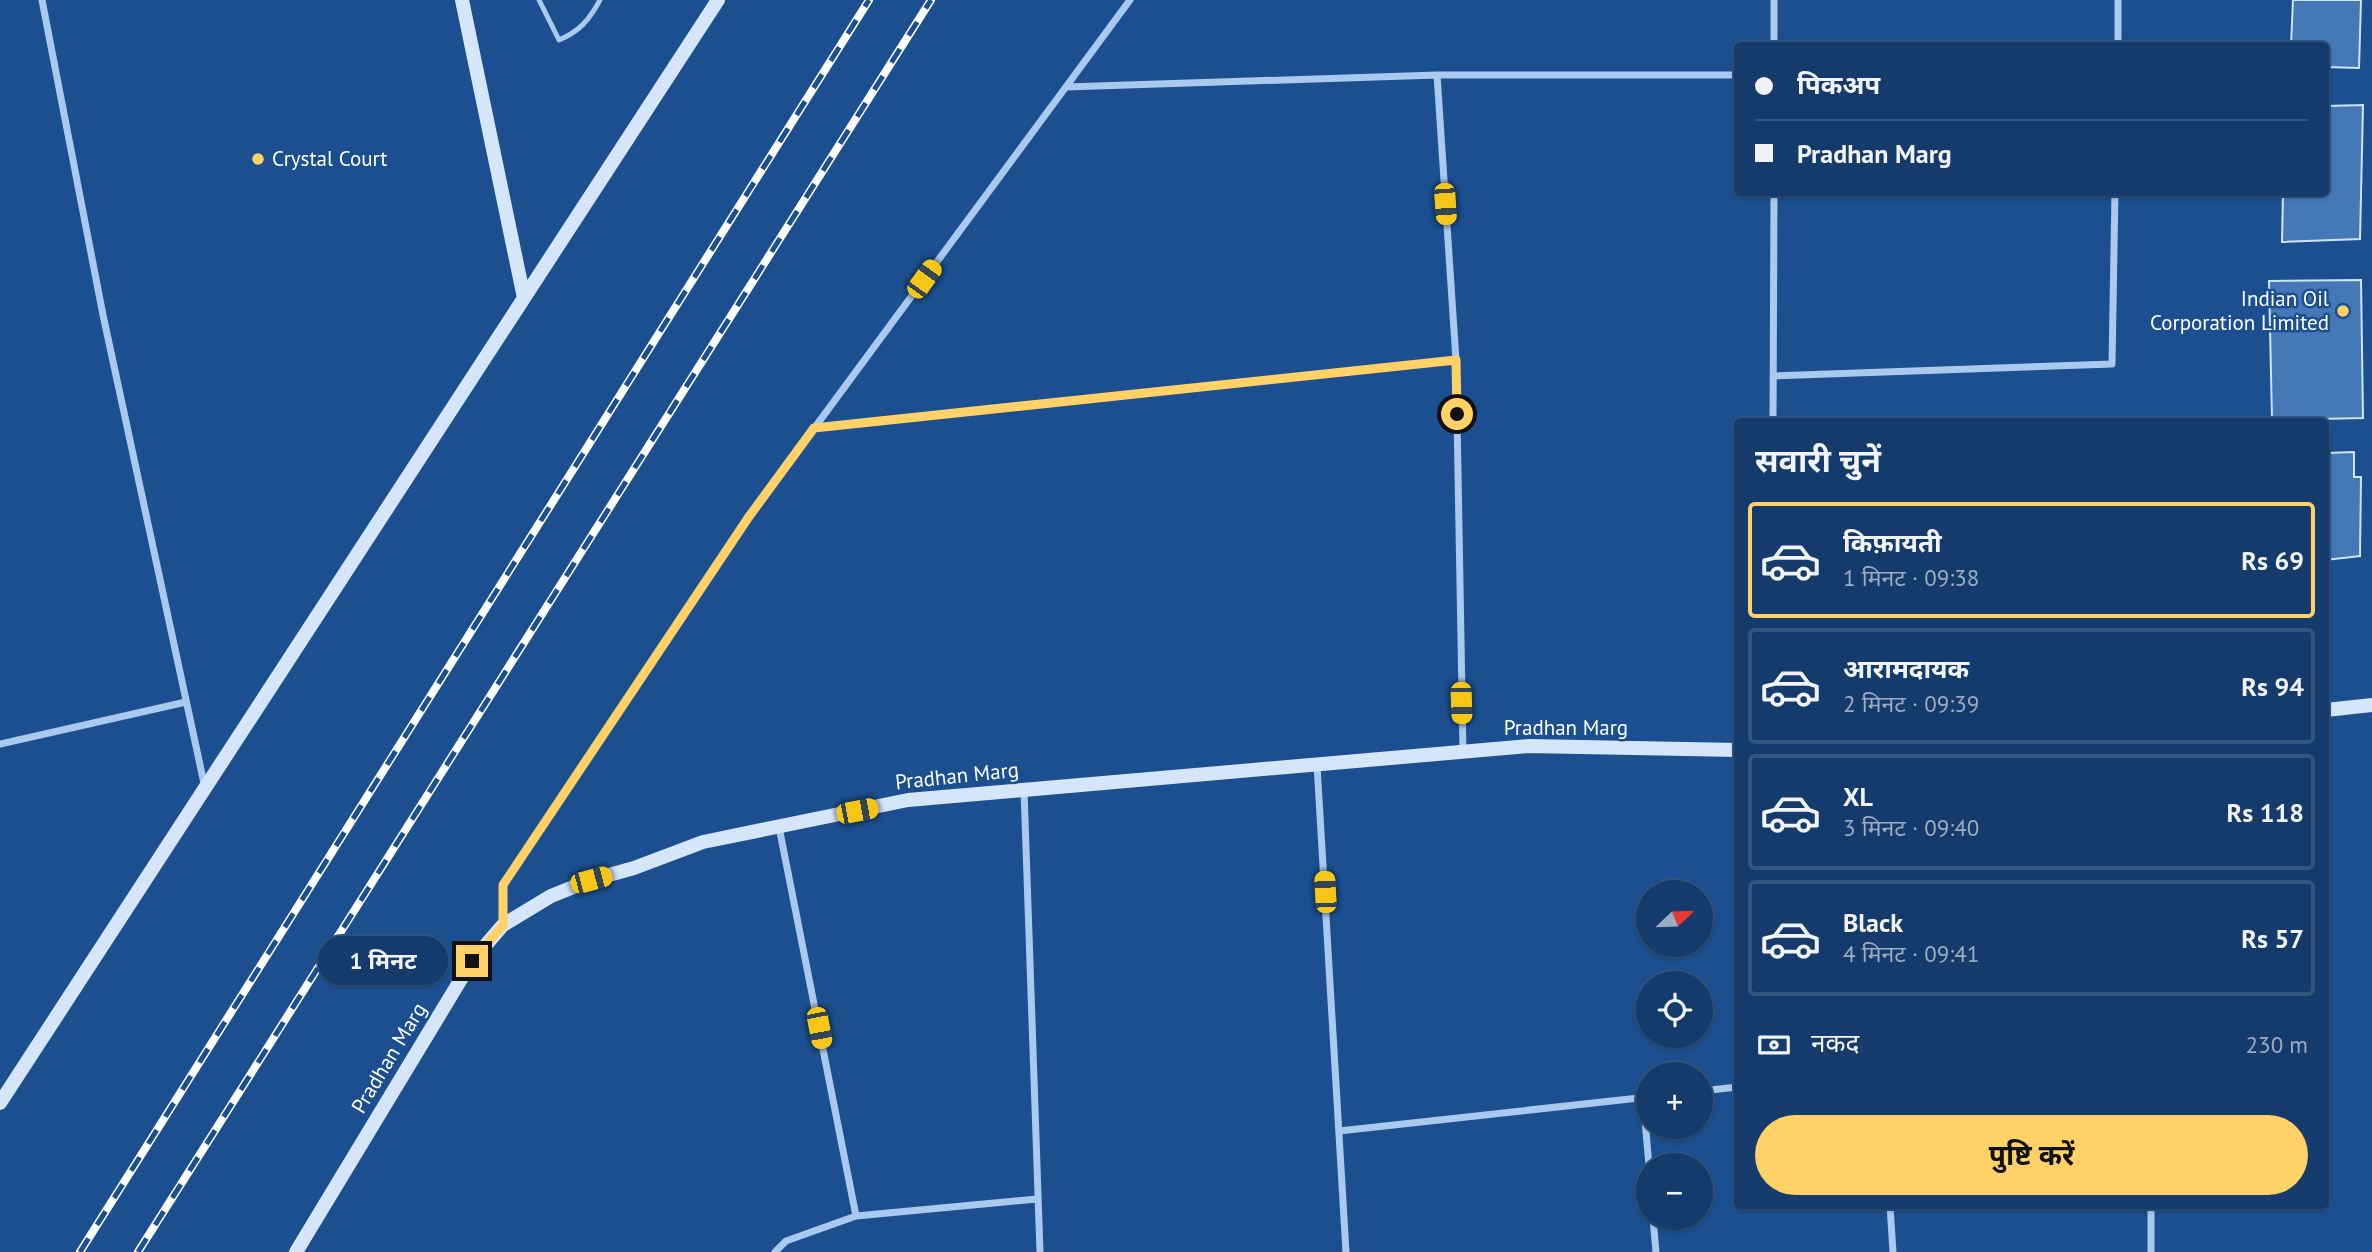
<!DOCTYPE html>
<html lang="hi">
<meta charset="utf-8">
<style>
body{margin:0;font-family:"PT Sans","Noto Sans Devanagari",sans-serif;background:#214673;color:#f1f3f6;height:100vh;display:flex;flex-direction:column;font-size:26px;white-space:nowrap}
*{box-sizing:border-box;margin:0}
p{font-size:23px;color:#9dadc1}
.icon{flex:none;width:38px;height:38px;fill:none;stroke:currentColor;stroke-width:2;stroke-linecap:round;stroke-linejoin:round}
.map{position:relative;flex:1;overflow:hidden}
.drawer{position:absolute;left:1734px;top:418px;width:595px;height:791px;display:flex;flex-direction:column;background:#143b6b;border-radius:7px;box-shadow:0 2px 5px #0004,0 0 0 2px #33557e}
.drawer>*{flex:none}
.banner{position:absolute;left:1734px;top:42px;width:595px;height:154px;border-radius:7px;box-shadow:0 2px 5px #0004,0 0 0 2px #33557e;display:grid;align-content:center;height:154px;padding:0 21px;background:#143b6b}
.needle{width:46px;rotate:67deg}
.controls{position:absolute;left:1636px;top:880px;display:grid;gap:14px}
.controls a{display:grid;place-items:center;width:77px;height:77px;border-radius:50%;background:#143b6b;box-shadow:0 2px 5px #0004,0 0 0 2px #33557e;font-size:35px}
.end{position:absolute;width:32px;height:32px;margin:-16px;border:9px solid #ffd166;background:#111;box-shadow:0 0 0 4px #111}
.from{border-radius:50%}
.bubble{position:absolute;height:49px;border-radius:24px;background:#143b6b;box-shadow:0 2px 5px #0004,0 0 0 2px #33557e;font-size:23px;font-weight:700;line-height:49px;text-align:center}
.car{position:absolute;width:21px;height:42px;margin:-21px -10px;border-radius:9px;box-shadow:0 0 5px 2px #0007;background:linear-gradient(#f5c518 24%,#345 0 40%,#f5c518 0 76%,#345 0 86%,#f5c518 0)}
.banner b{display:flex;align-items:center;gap:24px;height:66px;font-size:26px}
.banner b+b{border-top:2px solid #33557e}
.banner i{width:18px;height:18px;background:#f1f3f6}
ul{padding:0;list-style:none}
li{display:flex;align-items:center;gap:21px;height:116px;margin:0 14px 10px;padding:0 7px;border:4px solid #33557e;border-radius:7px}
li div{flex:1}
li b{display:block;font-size:26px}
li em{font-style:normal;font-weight:700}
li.selected{border-color:#ffd166}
li>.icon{width:63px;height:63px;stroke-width:1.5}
h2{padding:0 21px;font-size:32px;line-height:84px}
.pay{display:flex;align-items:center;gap:18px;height:77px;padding:0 21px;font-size:26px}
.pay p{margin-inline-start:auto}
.cta{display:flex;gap:14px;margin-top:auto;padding:14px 21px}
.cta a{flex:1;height:80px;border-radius:42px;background:#ffd166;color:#111;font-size:28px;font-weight:700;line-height:80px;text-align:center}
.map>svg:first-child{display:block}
.building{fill:#4478b7;stroke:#cfe3fa;stroke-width:2}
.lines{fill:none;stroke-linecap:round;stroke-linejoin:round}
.lane{stroke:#a9c9ee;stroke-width:5}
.street{stroke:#a9c9ee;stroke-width:7}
.secondary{stroke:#d6e6fa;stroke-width:14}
.rail-casing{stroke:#fff;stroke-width:8}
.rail{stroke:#1b4f8f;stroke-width:5;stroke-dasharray:16;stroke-linecap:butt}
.route{stroke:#ffd166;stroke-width:9}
.poi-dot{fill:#ffd166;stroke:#1b4f8f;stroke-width:2.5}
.labels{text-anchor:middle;stroke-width:5;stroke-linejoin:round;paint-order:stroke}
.poi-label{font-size:21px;fill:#fff;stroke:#1b4f8f;text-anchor:start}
.street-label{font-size:21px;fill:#fff;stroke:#1b4f8f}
</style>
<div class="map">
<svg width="2372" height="1252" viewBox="0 0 2372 1252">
<rect width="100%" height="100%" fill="#1b4f8f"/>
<path class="building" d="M 2293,0 L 2361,0 L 2359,68 L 2326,67 L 2326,46 L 2291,46 Z
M 2363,105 L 2360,239 L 2282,242 L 2283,192 L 2326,192 L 2326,106 Z
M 2361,280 L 2363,418 L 2272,420 L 2269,281 Z
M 2354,452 L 2354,477 L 2361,477 L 2360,556 L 2326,560 L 2326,453 Z"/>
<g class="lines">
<path class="lane" d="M 539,0 L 559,40 C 580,31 589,20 600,0"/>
<path class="street" d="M 42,0 L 103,315 L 205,788
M 1774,46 L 1774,0
M 2118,46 L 2118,0
M 1437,75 L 1738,75
M 1066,87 L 1437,75 L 1456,360 L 1463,752
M 1774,376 L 2112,364 L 2115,192
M 1773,422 L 1774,192
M 814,428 L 1456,360
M 0,744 L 186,702
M 1317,765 L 1346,1252
M 1024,790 L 1040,1252
M 779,827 L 856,1216
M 503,925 L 503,885 L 748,518 L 1130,0
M 1701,1091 L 1738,1087
M 1643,1097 L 1649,1166
M 1339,1131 L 1648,1097
M 1890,1206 L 1893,1252
M 2151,1206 L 2151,1252
M 1653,1218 L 1656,1252
M 775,1252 L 786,1241 L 856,1216 L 1037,1199"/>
<path class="secondary" d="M 462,0 L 524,298
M 2326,710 L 2372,705
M 0,1103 L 718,0
M 296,1252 L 472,961 L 503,925 L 551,896 L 591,880 L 634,868 L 703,842 L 908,800 L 1529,746 L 1738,750"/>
<defs>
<path id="rail" d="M 80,1252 L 869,0
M 138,1252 L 931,0"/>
</defs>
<use href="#rail" class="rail-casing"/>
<use href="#rail" class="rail"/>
</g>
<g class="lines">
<path class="route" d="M 472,961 L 503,925 L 503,885 L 748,518 L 814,428 L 1456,360 L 1457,414"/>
</g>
<g class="poi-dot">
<circle cx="258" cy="159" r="7"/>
<circle cx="2343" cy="311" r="7"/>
</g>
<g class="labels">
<g class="poi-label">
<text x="272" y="166">Crystal Court</text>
<text x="2329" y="306" text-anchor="end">Indian Oil<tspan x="2329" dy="24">Corporation Limited</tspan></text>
</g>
<g class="street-label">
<text x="1566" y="735">Pradhan Marg</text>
<text transform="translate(957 776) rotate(-6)" y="7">Pradhan Marg</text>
<text transform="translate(389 1058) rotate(-59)" y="7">Pradhan Marg</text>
</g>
</g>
</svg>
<div class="controls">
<a><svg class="needle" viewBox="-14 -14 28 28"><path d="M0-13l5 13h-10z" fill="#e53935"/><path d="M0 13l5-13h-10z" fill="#9dadc1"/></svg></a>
<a><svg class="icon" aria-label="locate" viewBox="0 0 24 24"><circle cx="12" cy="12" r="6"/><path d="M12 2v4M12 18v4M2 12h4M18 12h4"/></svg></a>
<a>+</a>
<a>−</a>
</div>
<i class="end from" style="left:1457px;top:414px"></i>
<i class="end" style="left:472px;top:961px"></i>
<div class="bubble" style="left:318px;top:936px;width:130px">1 मिनट</div>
<i class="car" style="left:1445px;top:204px;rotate:176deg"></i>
<i class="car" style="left:924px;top:279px;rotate:36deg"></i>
<i class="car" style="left:1461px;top:703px;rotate:178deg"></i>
<i class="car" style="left:857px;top:811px;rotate:79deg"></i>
<i class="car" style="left:591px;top:880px;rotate:75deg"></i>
<i class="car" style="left:1325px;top:892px;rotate:357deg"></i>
<i class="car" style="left:819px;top:1028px;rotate:169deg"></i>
<div class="banner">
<b><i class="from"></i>पिकअप</b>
<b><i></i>Pradhan Marg</b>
</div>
<section class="drawer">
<h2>सवारी चुनें</h2>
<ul>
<li class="selected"><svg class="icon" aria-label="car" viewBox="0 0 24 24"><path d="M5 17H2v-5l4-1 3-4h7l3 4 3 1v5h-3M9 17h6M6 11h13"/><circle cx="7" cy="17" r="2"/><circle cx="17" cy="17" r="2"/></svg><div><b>किफ़ायती</b><p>1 मिनट · 09:38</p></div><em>Rs 69</em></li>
<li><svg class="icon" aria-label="car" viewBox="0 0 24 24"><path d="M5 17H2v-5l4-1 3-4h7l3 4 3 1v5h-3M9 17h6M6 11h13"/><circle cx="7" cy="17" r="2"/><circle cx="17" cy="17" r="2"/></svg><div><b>आरामदायक</b><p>2 मिनट · 09:39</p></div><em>Rs 94</em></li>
<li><svg class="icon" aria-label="car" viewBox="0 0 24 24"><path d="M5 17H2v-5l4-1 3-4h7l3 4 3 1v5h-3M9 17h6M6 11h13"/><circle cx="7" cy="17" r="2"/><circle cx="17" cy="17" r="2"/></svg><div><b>XL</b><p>3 मिनट · 09:40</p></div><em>Rs 118</em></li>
<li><svg class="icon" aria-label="car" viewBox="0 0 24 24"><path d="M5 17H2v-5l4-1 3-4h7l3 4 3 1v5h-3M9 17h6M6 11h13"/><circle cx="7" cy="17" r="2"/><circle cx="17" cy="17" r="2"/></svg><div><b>Black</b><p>4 मिनट · 09:41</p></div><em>Rs 57</em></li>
</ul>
<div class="pay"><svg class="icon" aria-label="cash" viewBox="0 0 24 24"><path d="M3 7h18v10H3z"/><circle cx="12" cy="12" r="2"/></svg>नकद<p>230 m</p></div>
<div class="cta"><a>पुष्टि करें</a></div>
</section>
</div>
